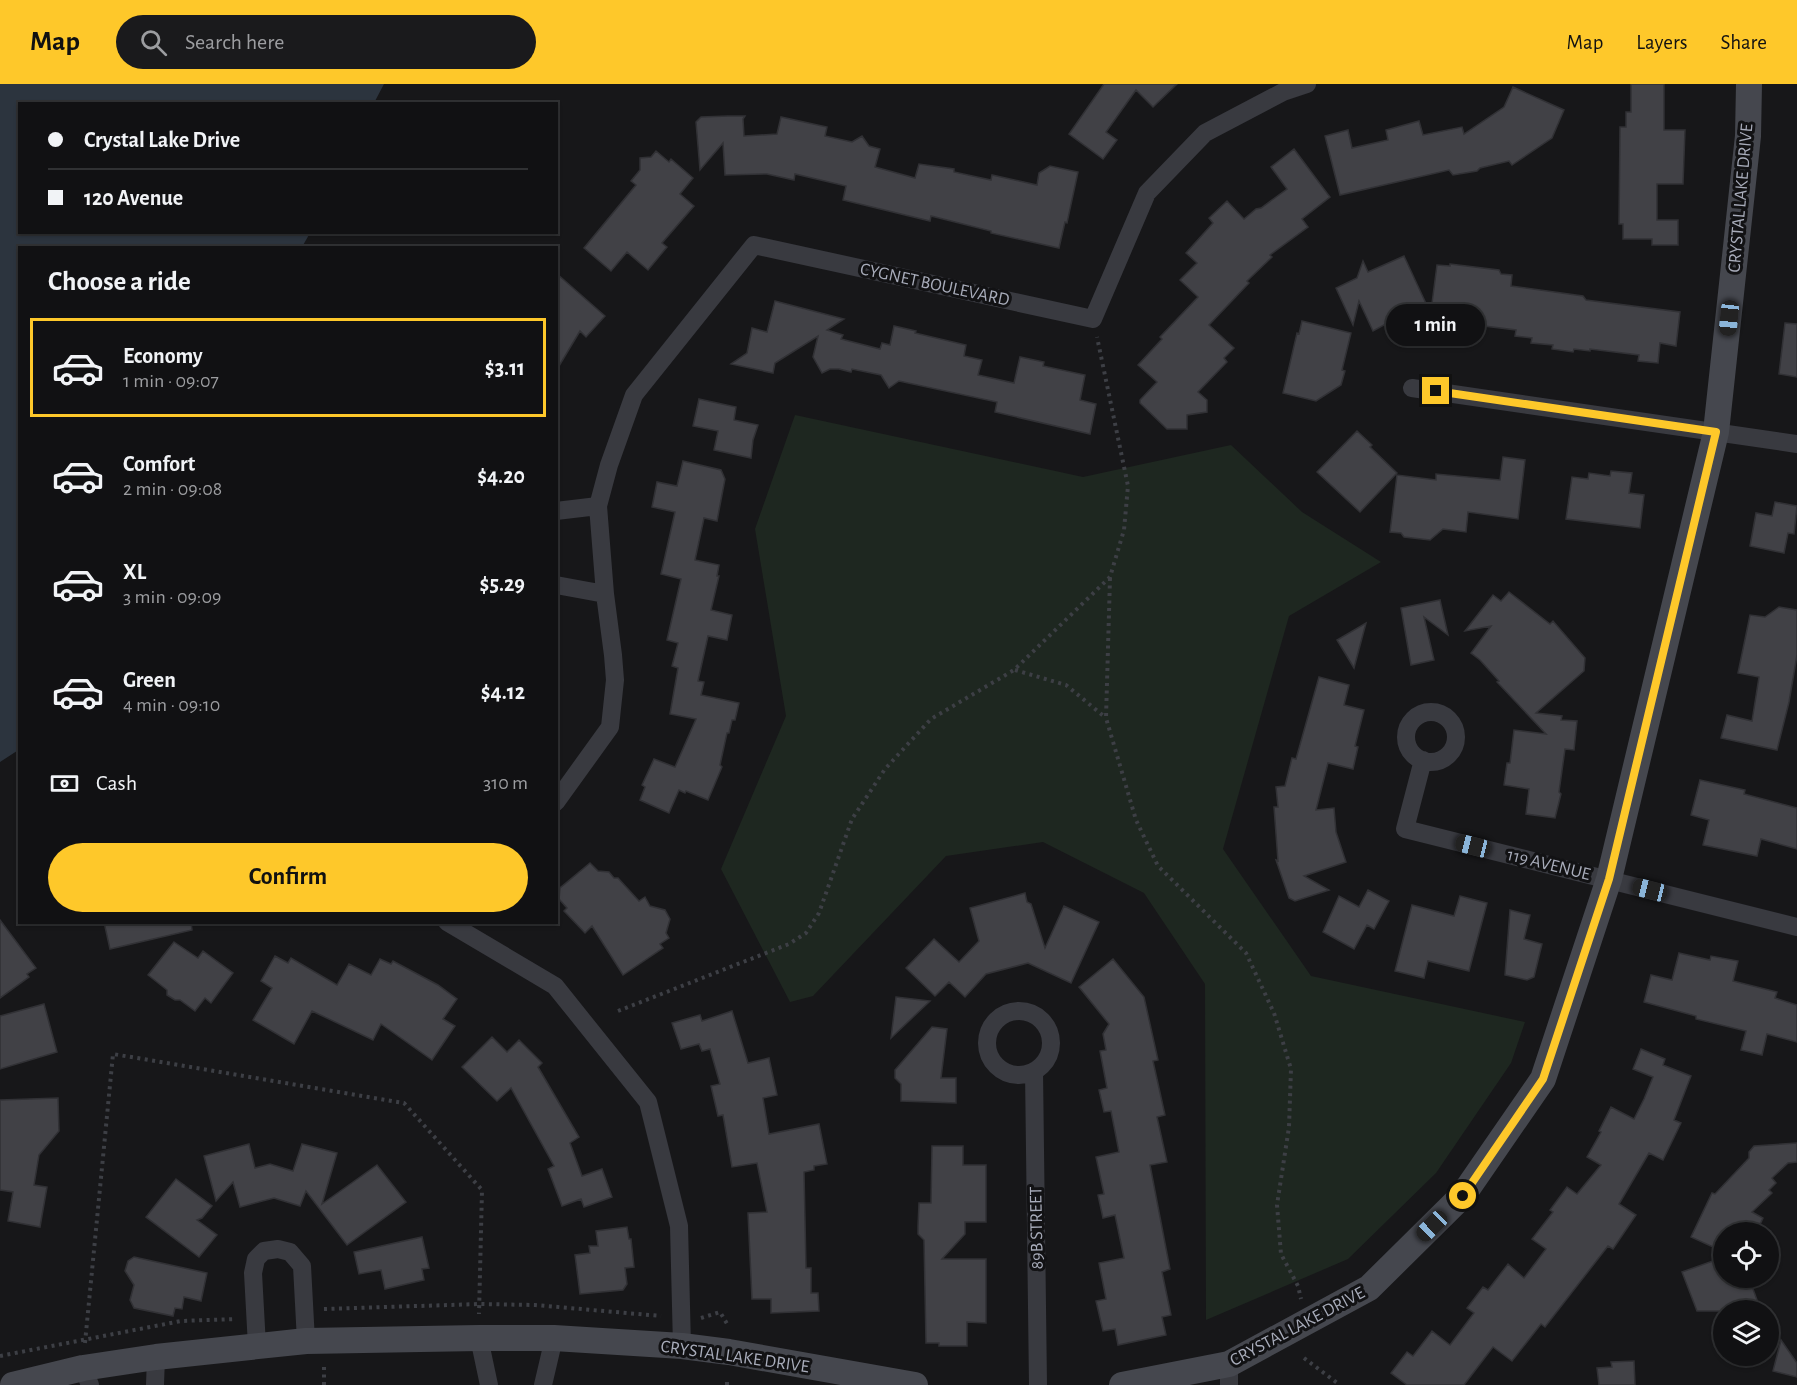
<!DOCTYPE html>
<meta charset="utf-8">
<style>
body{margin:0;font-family:"Alegreya Sans",sans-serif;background:#1a1a1c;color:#f1f3f6;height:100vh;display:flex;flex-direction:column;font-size:22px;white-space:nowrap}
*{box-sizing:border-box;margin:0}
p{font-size:20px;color:#9c9da0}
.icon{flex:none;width:33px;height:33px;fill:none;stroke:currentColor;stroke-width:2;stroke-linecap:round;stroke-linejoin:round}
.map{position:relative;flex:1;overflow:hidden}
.sheet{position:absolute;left:18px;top:162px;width:540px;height:678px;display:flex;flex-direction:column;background:#111113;border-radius:0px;box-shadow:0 2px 4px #0004,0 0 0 2px #303133}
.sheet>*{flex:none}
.hud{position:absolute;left:18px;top:18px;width:540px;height:132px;border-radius:0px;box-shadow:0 2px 4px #0004,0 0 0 2px #303133;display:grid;align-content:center;height:132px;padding:0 30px;background:#111113}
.tools{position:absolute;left:1713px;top:1138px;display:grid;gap:12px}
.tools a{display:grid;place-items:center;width:66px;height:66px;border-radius:50%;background:#111113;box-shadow:0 2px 4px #0004,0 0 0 2px #303133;font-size:30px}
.end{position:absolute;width:27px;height:27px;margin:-14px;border:8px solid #fec82a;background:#111;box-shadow:0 0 0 3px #111}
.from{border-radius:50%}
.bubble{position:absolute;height:42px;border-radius:21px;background:#111113;box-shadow:0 2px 4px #0004,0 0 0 2px #303133;font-size:20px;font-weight:700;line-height:42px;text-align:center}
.car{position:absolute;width:18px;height:36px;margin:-18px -9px;border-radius:8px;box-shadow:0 0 4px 2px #0007;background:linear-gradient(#222 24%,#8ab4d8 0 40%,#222 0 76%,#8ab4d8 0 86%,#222 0)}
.hud b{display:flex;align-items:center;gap:21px;height:57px;font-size:22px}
.hud b+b{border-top:2px solid #303133}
.hud i{width:15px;height:15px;background:#f1f3f6}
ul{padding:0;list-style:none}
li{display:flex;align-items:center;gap:18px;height:99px;margin:0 12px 9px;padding:0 18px;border:3px solid transparent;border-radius:0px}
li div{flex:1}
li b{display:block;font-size:22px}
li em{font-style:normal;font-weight:700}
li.active{border-color:#fec82a}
li>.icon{width:54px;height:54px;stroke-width:1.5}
h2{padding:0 30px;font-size:27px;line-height:72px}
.pay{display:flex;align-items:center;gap:15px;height:66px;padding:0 30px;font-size:22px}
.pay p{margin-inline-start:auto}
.button{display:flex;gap:12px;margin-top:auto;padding:12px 30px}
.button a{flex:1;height:69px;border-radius:36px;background:#fec82a;color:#111;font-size:24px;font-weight:700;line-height:69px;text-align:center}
header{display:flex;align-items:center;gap:36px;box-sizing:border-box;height:84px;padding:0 30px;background:#fec82a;color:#111}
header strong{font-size:28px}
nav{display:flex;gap:33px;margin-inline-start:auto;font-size:21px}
.search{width:420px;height:54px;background:#1a1a1c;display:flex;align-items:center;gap:15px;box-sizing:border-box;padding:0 21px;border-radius:33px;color:#9c9da0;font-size:22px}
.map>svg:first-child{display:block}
.green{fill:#1e2720}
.water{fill:#2c343e}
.building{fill:#414146;stroke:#313135;stroke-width:1.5}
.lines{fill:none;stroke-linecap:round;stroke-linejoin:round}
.path{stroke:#3d3f45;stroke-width:4;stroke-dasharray:3 4.5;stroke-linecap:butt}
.street{stroke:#393a40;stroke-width:18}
.secondary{stroke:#45474e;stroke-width:26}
.route{stroke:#fec82a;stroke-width:8}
.labels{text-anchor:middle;stroke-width:6;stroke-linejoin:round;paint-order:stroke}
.street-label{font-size:18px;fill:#a8acba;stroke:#121214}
</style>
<header>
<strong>Map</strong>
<div class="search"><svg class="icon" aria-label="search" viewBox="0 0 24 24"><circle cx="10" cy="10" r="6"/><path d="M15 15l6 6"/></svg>Search here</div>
<nav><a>Map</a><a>Layers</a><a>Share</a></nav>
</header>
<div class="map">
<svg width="1797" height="1301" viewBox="0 0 1797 1301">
<rect width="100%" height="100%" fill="#171719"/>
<path class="green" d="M 795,331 L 1083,393 L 1231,361 L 1302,428 L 1381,478 L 1289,532 L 1223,765 L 1311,892 L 1525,938 L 1511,979 L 1436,1089 L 1348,1175 L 1206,1236 L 1205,900 L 1144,809 L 1043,758 L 946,772 L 813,912 L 790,918 L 721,785 L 786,632 L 755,445 Z"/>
<path class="water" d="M 0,0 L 384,0 L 374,19 L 20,20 L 20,148 L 310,149 L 302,163 L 20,164 L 20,665 L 0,678 Z"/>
<path class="building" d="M 1104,0 L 1177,0 L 1153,23 L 1136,6 L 1106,48 L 1117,56 L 1103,75 L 1069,50 Z
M 1631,0 L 1664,0 L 1664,46 L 1685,46 L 1683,100 L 1657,100 L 1657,136 L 1678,136 L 1678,161 L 1652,161 L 1652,155 L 1623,155 L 1623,140 L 1619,140 L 1620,43 L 1626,43 L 1626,28 L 1631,28 Z
M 1513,3 L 1564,26 L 1552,54 L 1512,81 L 1509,77 L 1480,84 L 1477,87 L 1453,91 L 1449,86 L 1340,111 L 1325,52 L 1348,46 L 1352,64 L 1388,56 L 1386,46 L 1419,37 L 1423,51 L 1462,43 L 1464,50 L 1504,23 Z
M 728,32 L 745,32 L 743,35 L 744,52 L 777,50 L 781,33 L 827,43 L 825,52 L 852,58 L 862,52 L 869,62 L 880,65 L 875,83 L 915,94 L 919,80 L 954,85 L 954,88 L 991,96 L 992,91 L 1037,101 L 1039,89 L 1050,82 L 1078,88 L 1067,139 L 1065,138 L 1059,164 L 991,149 L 991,147 L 931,132 L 930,137 L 843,116 L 846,102 L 795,90 L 794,96 L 767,90 L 725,91 L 723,59 L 700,86 L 696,38 L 701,33 Z
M 1294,65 L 1330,113 L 1302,135 L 1308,143 L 1270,171 L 1272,173 L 1247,197 L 1249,199 L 1209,241 L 1234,264 L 1224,274 L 1227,278 L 1198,308 L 1207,316 L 1207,328 L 1187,331 L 1187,345 L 1167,345 L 1140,319 L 1140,316 L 1157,298 L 1138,281 L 1162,255 L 1160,253 L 1198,213 L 1180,196 L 1197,179 L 1186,169 L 1213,139 L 1209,134 L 1227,117 L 1244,135 L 1256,125 L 1261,124 L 1287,105 L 1271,83 Z
M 656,67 L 669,78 L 671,75 L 693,94 L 680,110 L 694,122 L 662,159 L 667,163 L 648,186 L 627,168 L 611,187 L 584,164 L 636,101 L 631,97 L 640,86 L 640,74 L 651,73 Z
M 1404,172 L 1429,226 L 1415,224 L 1373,247 L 1359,217 L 1353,241 L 1336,204 L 1357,194 L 1363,177 L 1368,188 Z
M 1450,180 L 1499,186 L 1501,190 L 1512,191 L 1511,202 L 1583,212 L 1586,216 L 1680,228 L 1676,262 L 1660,259 L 1658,279 L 1638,277 L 1639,271 L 1590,265 L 1590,267 L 1574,265 L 1573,268 L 1552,265 L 1553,261 L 1531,259 L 1532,254 L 1515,252 L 1516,246 L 1468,240 L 1468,236 L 1447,233 L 1448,229 L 1431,227 L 1437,181 L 1450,182 Z
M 556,189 L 605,232 L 586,253 L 580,247 L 556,287 Z
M 775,217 L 844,235 L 827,246 L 843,251 L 841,255 L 880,265 L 882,259 L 890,261 L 894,242 L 916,247 L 915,249 L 966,261 L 964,272 L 982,276 L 978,291 L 1014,299 L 1020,273 L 1044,278 L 1043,282 L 1085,291 L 1080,316 L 1096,320 L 1090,350 L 995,328 L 997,318 L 899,297 L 889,304 L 881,291 L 852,285 L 851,288 L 839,285 L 830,285 L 822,289 L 813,273 L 818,252 L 775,279 L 773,289 L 731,280 L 747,269 L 752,244 L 767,248 Z
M 1302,237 L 1351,249 L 1342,286 L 1345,287 L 1341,301 L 1316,317 L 1283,309 L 1297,249 L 1299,250 Z
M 1785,239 L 1797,240 L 1797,293 L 1779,290 Z
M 699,315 L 736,323 L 734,336 L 758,341 L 753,356 L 751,374 L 714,366 L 718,347 L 693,342 Z
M 1357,347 L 1372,361 L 1370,363 L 1397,389 L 1360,428 L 1317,388 Z
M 1503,373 L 1525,376 L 1518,435 L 1468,428 L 1466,448 L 1443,445 L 1430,456 L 1404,453 L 1401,449 L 1390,448 L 1397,391 L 1436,396 L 1436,390 L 1500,396 Z
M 683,377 L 721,386 L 725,395 L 717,437 L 704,434 L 695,476 L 719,481 L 717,492 L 719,492 L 711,526 L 732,531 L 727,556 L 708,552 L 698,597 L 704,598 L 701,611 L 739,619 L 735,636 L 732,636 L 729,649 L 727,649 L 720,681 L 722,683 L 708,716 L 686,707 L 685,709 L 679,706 L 669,729 L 640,716 L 645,703 L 642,701 L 654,675 L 675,683 L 696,635 L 670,630 L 678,584 L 672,582 L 678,559 L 667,556 L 681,495 L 661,490 L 675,428 L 652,423 L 657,398 L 677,402 Z
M 1611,387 L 1632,389 L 1629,409 L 1644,411 L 1640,444 L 1566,435 L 1572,393 L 1588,395 L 1589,389 L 1610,392 Z
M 1775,418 L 1797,422 L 1794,450 L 1788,449 L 1784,469 L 1750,462 L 1756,429 L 1772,432 Z
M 1509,508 L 1550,540 L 1553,537 L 1585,574 L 1584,587 L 1536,629 L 1562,632 L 1561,636 L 1577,637 L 1574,666 L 1565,665 L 1559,708 L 1561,710 L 1555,734 L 1526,730 L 1529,705 L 1504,701 L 1507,679 L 1510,679 L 1514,646 L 1546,650 L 1497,598 L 1499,597 L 1480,576 L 1471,569 L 1491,542 L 1465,547 L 1493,511 L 1501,517 Z
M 1440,516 L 1448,551 L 1424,533 L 1434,576 L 1411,581 L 1401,524 Z
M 1779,523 L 1797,526 L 1797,571 L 1789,618 L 1777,666 L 1721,654 L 1727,631 L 1752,637 L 1759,593 L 1738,589 L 1750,531 L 1765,533 Z
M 1366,539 L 1354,584 L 1337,556 Z
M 1319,593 L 1349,601 L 1344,621 L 1364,626 L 1355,662 L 1358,663 L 1353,685 L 1328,679 L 1316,726 L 1334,724 L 1336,748 L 1346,778 L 1304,792 L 1329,806 L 1295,817 L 1289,814 L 1276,776 L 1278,777 L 1274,723 L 1278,723 L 1276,703 L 1285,702 L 1292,674 L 1296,675 Z
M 1700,696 L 1745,706 L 1744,710 L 1797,724 L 1797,765 L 1761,755 L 1757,772 L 1703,761 L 1709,736 L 1691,731 Z
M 590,779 L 598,787 L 609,788 L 614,794 L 618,794 L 639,817 L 645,813 L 650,822 L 665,826 L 670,835 L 666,849 L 669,854 L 660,860 L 663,864 L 623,891 L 592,842 L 585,849 L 564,827 L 567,824 L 559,815 L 560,804 Z
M 1368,806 L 1389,817 L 1374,845 L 1367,841 L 1354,865 L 1323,848 L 1339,812 L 1359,823 Z
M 1025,809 L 1027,818 L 1031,820 L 1045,864 L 1064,822 L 1099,838 L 1071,899 L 1028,879 L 986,890 L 965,913 L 949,898 L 935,912 L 906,884 L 934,855 L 959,878 L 979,857 L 970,824 Z
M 1460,812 L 1487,819 L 1469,887 L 1428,877 L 1424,894 L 1395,887 L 1412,821 L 1454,832 Z
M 1510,826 L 1530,831 L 1524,855 L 1542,860 L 1534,893 L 1527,896 L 1505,891 Z
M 0,836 L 36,884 L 27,890 L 29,893 L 0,914 Z
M 104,838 L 191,838 L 192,846 L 110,865 Z
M 174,858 L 198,874 L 203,867 L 233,889 L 211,919 L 205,914 L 195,927 L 180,916 L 175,916 L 167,911 L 167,906 L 148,891 Z
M 1679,869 L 1710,876 L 1711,872 L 1738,877 L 1733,897 L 1777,908 L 1775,914 L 1797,921 L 1797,958 L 1767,950 L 1762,971 L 1741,966 L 1746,947 L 1696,935 L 1696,932 L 1644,918 L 1651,891 L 1672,896 Z
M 275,872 L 288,879 L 291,874 L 337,901 L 349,880 L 371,891 L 380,875 L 391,880 L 393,877 L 438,901 L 457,915 L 443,935 L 455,942 L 432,976 L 381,940 L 373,956 L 312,927 L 294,960 L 253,936 L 272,904 L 261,897 Z
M 1113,875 L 1144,913 L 1158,976 L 1153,977 L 1165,1031 L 1157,1033 L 1167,1078 L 1150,1081 L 1170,1185 L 1162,1188 L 1171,1231 L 1162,1233 L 1166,1251 L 1118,1261 L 1115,1245 L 1103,1247 L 1096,1217 L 1106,1215 L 1099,1179 L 1124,1174 L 1115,1131 L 1103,1134 L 1098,1111 L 1104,1110 L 1096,1073 L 1119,1068 L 1111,1027 L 1104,1028 L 1099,1006 L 1107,1004 L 1100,967 L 1106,966 L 1103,950 L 1109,940 L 1079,903 Z
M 896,913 L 930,917 L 891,954 Z
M 44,920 L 57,968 L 0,985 L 0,932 Z
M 732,927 L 748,979 L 769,974 L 777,1011 L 763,1014 L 769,1050 L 819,1040 L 827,1080 L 814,1082 L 814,1086 L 804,1088 L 806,1184 L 811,1184 L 811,1209 L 818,1209 L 819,1227 L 771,1229 L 771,1215 L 752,1215 L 748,1129 L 767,1128 L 757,1079 L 732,1083 L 723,1031 L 718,1032 L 711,1002 L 720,1000 L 710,965 L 702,967 L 699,960 L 681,965 L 672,939 L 700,931 L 702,937 Z
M 932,943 L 947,945 L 941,994 L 956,994 L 956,1019 L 901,1017 L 901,1000 L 895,994 L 895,986 Z
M 492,953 L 507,968 L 519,956 L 542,979 L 538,983 L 579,1053 L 570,1059 L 582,1092 L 602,1085 L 612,1113 L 584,1123 L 581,1115 L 562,1122 L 548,1085 L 554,1082 L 511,1004 L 497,1017 L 462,983 Z
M 1641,965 L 1665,975 L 1663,981 L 1691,992 L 1674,1036 L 1681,1039 L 1663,1076 L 1649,1069 L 1619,1120 L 1636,1131 L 1613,1165 L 1608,1162 L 1545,1243 L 1541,1240 L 1512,1277 L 1493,1263 L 1464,1301 L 1407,1301 L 1391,1289 L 1407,1268 L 1413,1272 L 1432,1247 L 1450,1261 L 1474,1229 L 1467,1224 L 1483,1203 L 1488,1206 L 1508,1180 L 1524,1194 L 1546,1165 L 1532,1155 L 1553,1128 L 1550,1126 L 1567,1103 L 1577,1110 L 1601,1081 L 1587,1073 L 1601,1048 L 1599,1047 L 1611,1023 L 1634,1035 L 1644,1015 L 1653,993 L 1633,985 Z
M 58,1014 L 59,1047 L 39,1071 L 34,1101 L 47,1103 L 40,1143 L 8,1137 L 13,1108 L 0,1106 L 0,1016 Z
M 1797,1059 L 1797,1078 L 1788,1079 L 1772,1094 L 1776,1099 L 1769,1106 L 1772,1109 L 1752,1128 L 1763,1134 L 1756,1149 L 1724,1149 L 1724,1168 L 1691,1153 L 1712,1109 L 1715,1110 L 1749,1074 L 1749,1068 L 1754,1062 Z
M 249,1060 L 255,1084 L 270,1080 L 293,1087 L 302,1060 L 337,1069 L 322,1120 L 377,1081 L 406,1118 L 347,1161 L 306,1107 L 300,1122 L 274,1114 L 240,1123 L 233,1098 L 216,1117 L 204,1072 Z
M 932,1062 L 963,1062 L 963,1081 L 986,1081 L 986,1138 L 965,1138 L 965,1150 L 942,1175 L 986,1175 L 986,1239 L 967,1238 L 967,1262 L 939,1262 L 939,1259 L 926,1259 L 924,1156 L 918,1150 L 918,1142 L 919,1119 L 931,1119 Z
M 176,1095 L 212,1122 L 202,1134 L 197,1136 L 217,1151 L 199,1173 L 146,1133 Z
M 627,1143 L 629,1155 L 631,1155 L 634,1183 L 625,1184 L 627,1200 L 623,1206 L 580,1210 L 575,1171 L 590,1169 L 589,1162 L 598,1162 L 596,1147 Z
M 422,1153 L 429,1184 L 422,1185 L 424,1196 L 385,1205 L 381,1186 L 359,1190 L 354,1168 Z
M 134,1173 L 207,1189 L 201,1217 L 184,1213 L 182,1225 L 175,1224 L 173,1232 L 134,1224 L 130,1216 L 134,1201 L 125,1187 L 128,1177 Z
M 1724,1173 L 1724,1194 L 1749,1194 L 1761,1227 L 1697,1227 L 1682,1188 Z
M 1781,1256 L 1797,1279 L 1797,1293 L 1773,1287 Z
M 1634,1277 L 1635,1301 L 1599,1301 L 1597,1284 L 1612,1283 L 1611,1278 Z"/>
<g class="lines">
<path class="path" d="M 1110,494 L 1106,634 L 1136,736 L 1158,782 L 1246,869 L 1274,929 L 1291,985 L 1289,1043 L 1277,1121 L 1281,1170 L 1298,1202 L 1301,1215
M 1015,586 L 1066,601 L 1106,634
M 618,927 L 789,860 L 806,849 L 819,829 L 852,735 L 885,685 L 931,635 L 1014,586 L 1110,493 L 1124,446 L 1128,402 L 1097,253
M 324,1225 L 480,1220 L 535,1221 L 661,1232
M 701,1234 L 720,1228 L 729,1243
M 85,1259 L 113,970 L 404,1019 L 482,1106 L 479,1230
M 0,1272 L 181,1237 L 236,1235
M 1304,1274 L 1340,1301
M 324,1301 L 324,1281
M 727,1301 L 727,1295"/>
<path class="street" d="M 1412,304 L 1797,360
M 556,427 L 598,422
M 556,501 L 605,510
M1406 653a25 25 0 1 1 50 0a25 25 0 1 1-50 0Z
M 1423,676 L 1405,745 L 1797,843
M 556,718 L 610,643 L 615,596 L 613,571 L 605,510 L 598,422 L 609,381 L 634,311 L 754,161 L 1093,235 L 1147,109 L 1205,49 L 1283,8 L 1307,0
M 447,838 L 555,902 L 648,1018 L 679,1142 L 682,1262
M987 959a32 32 0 1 1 64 0a32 32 0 1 1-64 0Z
M 1034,987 L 1038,1301
M 479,1254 L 489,1301
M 257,1262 L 253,1189 L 256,1175 L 264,1167 L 278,1165 L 290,1168 L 302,1182 L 306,1257
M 1229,1280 L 1229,1301
M 83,1284 L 90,1301
M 155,1301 L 156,1273
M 543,1301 L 554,1254"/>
<path class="secondary" d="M 13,1301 L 83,1284 L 156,1273 L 306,1257 L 479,1254 L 554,1254 L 682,1262 L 729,1268 L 915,1301
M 1122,1301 L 1229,1280 L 1369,1204 L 1463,1111 L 1543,995 L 1609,795 L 1716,348 L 1748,52 L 1749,0"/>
</g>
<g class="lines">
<path class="route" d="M 1436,307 L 1716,348 L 1609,795 L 1543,995 L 1463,1112"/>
</g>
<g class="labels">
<g class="street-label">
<text transform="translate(1740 114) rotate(-85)" y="6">CRYSTAL LAKE DRIVE</text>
<text transform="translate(935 200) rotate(12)" y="6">CYGNET BOULEVARD</text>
<text transform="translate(1549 780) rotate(14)" y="6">119 AVENUE</text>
<text transform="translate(1036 1144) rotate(-91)" y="6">89B STREET</text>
<text transform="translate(1297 1242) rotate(-28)" y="6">CRYSTAL LAKE DRIVE</text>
<text transform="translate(735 1272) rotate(8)" y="6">CRYSTAL LAKE DRIVE</text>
</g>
</g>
</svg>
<div class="tools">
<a><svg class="icon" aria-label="locate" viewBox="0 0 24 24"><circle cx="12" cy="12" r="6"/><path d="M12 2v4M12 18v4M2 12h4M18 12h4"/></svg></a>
<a><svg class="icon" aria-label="layers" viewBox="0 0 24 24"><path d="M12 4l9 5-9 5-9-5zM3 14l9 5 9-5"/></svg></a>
</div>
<i class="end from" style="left:1463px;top:1112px"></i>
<i class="end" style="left:1436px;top:307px"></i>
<div class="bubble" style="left:1386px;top:220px;width:99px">1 min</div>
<i class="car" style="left:1729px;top:234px;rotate:186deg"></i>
<i class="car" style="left:1473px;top:762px;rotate:284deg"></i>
<i class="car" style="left:1650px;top:806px;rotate:284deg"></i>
<i class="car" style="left:1432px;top:1142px;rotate:226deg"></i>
<div class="hud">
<b><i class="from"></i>Crystal Lake Drive</b>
<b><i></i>120 Avenue</b>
</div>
<section class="sheet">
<h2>Choose a ride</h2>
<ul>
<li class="active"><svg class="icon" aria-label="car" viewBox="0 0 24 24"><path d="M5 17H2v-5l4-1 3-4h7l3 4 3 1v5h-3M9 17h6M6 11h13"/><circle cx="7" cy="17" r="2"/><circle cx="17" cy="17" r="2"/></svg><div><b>Economy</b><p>1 min · 09:07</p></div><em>$3.11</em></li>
<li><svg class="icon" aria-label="car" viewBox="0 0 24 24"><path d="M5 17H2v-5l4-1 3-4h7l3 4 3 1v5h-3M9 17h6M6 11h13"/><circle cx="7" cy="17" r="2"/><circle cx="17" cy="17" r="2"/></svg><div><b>Comfort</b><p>2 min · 09:08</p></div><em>$4.20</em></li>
<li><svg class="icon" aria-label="car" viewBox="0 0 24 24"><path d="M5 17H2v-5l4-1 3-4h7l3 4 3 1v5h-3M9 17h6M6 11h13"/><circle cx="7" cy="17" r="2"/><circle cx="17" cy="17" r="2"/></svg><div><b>XL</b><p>3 min · 09:09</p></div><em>$5.29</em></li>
<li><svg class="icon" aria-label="car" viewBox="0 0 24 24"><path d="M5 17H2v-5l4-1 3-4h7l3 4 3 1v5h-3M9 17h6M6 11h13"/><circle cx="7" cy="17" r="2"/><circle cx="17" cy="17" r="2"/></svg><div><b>Green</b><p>4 min · 09:10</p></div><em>$4.12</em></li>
</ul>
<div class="pay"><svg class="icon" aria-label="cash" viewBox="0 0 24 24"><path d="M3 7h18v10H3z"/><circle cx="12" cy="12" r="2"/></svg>Cash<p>310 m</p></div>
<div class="button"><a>Confirm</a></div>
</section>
</div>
